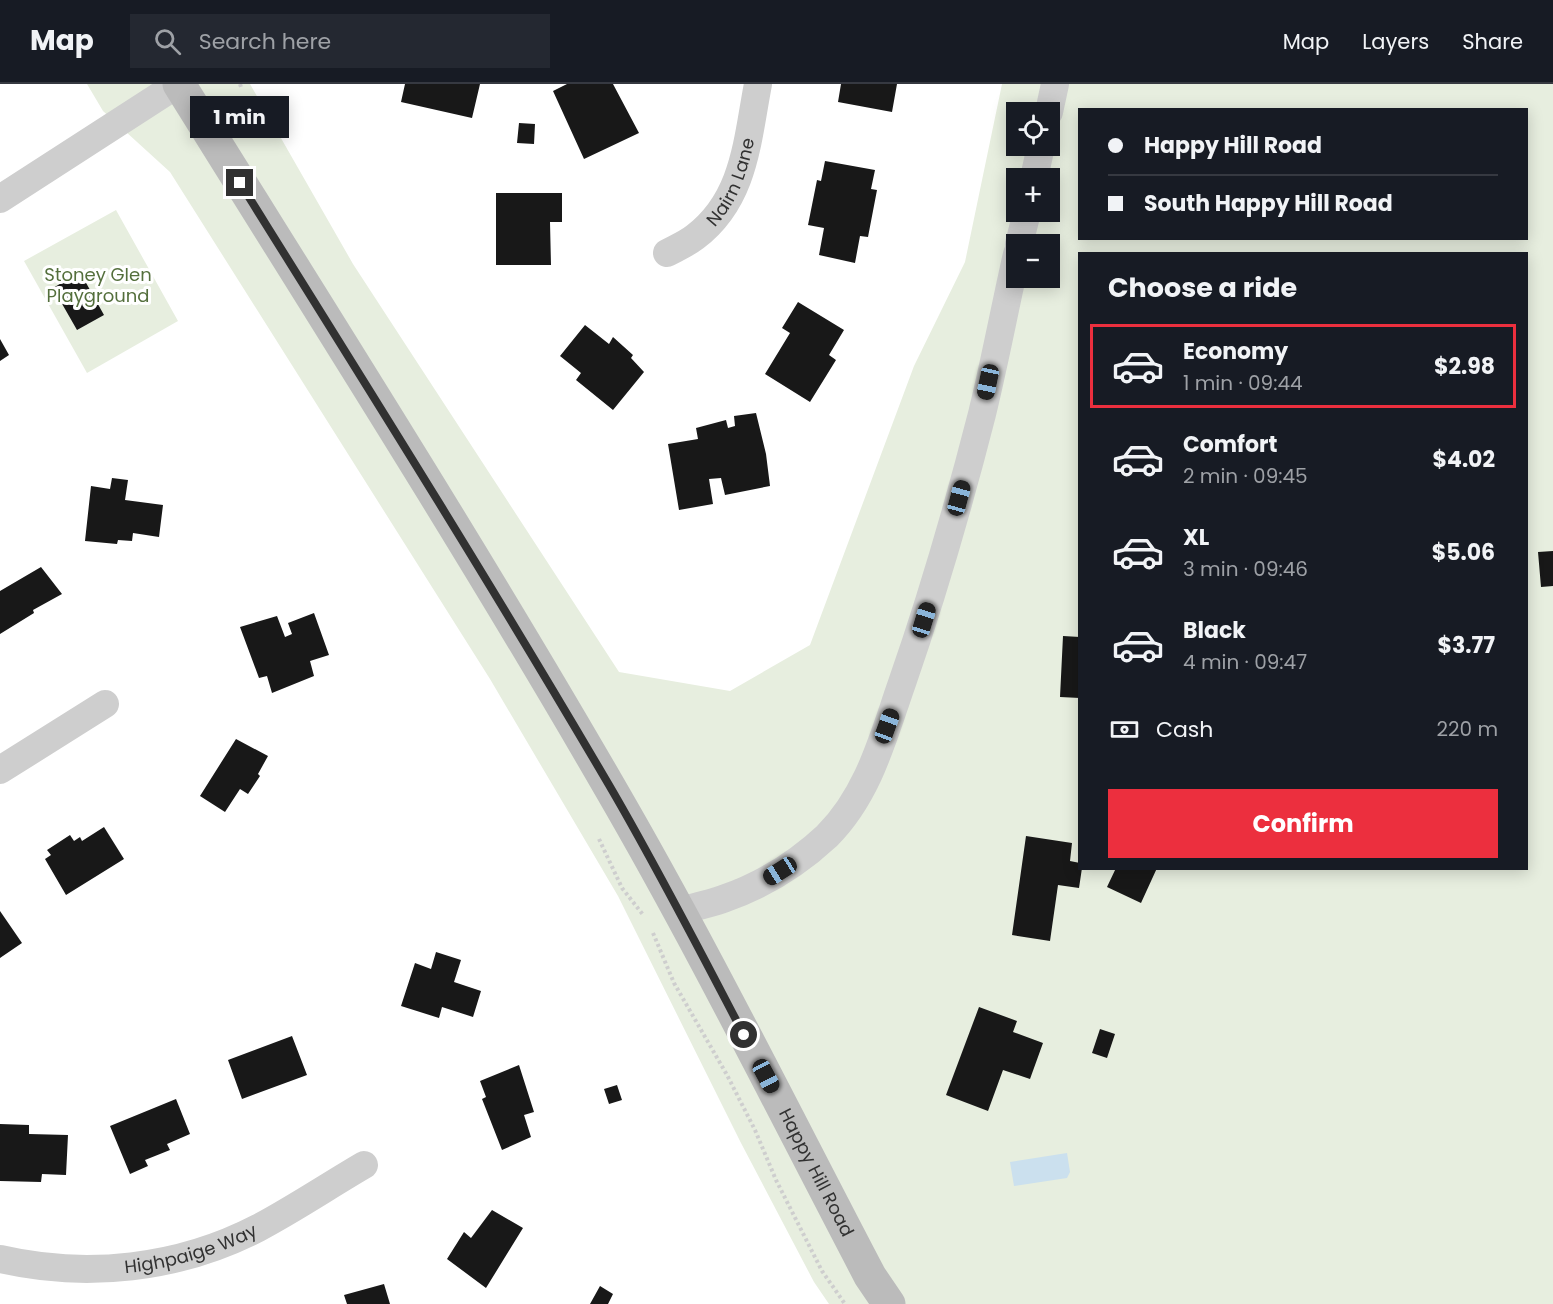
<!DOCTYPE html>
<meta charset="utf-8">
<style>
body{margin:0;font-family:Poppins,sans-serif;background:#242831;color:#f1f3f6;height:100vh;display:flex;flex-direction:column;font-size:22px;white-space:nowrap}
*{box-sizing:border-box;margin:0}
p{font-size:20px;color:#9ea1a6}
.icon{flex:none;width:33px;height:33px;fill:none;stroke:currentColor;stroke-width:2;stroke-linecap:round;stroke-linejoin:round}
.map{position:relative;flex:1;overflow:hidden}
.drawer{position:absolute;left:1078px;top:168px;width:450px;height:618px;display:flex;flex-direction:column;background:#171b24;border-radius:0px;box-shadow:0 3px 15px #0003}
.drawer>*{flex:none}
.banner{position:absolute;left:1078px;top:24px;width:450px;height:132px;border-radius:0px;box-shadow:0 3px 15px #0003;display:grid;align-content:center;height:132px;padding:0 30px;background:#171b24}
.buttons{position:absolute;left:1006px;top:18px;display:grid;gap:12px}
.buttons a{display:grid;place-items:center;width:54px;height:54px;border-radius:0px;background:#171b24;box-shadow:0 3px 15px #0003;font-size:30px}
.end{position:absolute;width:27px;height:27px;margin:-14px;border:8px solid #313131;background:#fff;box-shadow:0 0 0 3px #fff}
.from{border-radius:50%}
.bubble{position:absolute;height:42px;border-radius:0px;background:#171b24;box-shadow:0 3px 15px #0003;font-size:20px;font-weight:700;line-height:42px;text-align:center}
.car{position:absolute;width:18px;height:36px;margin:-18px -9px;border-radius:8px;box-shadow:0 0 4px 2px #0007;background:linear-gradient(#222 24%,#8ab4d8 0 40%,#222 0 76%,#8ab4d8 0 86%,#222 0)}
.banner b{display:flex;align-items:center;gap:21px;height:57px;font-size:22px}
.banner b+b{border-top:2px solid #363941}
.banner i{width:15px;height:15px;background:#f1f3f6}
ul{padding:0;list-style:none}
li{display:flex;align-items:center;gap:18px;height:84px;margin:0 12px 9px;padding:0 18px;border:3px solid transparent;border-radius:0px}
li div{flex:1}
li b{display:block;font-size:22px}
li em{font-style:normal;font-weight:700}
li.selected{border-color:#ec2f3e}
li>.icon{width:54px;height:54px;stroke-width:1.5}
h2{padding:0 30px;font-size:27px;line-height:72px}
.pay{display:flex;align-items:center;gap:15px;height:66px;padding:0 30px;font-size:22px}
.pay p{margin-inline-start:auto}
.cta{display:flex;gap:12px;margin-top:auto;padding:12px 30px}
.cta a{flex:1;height:69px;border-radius:0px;background:#ec2f3e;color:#fff;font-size:24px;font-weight:700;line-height:69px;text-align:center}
header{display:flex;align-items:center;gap:36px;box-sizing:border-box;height:84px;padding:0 30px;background:#171b24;border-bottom:2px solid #363941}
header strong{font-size:28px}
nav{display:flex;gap:33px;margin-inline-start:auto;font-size:21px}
.search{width:420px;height:54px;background:#242831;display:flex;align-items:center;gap:15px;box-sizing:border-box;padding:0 21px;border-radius:0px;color:#9ea1a6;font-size:22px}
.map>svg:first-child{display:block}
.green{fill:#e7eedf;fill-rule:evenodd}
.water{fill:#cbe0ee}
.building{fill:#181818}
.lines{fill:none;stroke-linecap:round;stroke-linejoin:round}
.path{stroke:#cecece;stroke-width:4;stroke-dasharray:3 3;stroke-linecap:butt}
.street{stroke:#cecece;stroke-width:28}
.secondary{stroke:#bbb;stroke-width:33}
.route{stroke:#313131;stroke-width:8}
.labels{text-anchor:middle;stroke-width:6;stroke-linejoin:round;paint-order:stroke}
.street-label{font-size:18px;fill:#313131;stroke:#fff}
.park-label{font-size:18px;fill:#546f3c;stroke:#fff}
</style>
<header>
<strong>Map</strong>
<div class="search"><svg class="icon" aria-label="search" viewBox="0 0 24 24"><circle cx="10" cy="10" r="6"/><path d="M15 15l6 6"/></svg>Search here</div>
<nav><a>Map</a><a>Layers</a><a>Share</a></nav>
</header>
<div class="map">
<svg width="1553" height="1220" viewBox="0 0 1553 1220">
<rect width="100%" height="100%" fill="#fff"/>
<path class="green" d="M 87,0 L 250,0 L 353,180 L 619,588 L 730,607 L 810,561 L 914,282 L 965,178 L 1002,0 L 1553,0 L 1553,1220 L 829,1220 L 814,1198 L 741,1059 L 618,812 L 490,595 L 170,88 L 103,27 ZM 1080,26 L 1527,26 L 1527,154 L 1080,154 ZM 1017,28 L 1050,28 L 1050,62 L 1017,62 ZM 1017,94 L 1050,94 L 1050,128 L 1017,128 ZM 1017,160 L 1050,160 L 1050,194 L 1017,194 ZM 1080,170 L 1527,170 L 1527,784 L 1080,784 Z
M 116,126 L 178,237 L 87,289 L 24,177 Z"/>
<path class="water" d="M 1067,1069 L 1070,1088 L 1067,1094 L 1014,1102 L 1010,1078 Z"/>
<path class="building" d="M 405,0 L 480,0 L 472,34 L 401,18 Z
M 567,0 L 613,0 L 639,49 L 584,75 L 553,7 Z
M 841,0 L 897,0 L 892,28 L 838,18 Z
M 519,39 L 535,40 L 534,60 L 517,59 Z
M 825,77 L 875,86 L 871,105 L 877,106 L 868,153 L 860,152 L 855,179 L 819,171 L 824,144 L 808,141 L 817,96 L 821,97 Z
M 496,109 L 562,109 L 562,138 L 550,138 L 551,181 L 496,181 Z
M 80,188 L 104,231 L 77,246 L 53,204 Z
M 798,218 L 844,246 L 829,271 L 836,276 L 810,318 L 765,290 L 790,249 L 782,244 Z
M 585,241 L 609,260 L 613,253 L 633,271 L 631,274 L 644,288 L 613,326 L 576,296 L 581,289 L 560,272 Z
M 0,255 L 9,271 L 0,277 Z
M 756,329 L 766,370 L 770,402 L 725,411 L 721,394 L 709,395 L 713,420 L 679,426 L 668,360 L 698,355 L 696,344 L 726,336 L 728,344 L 735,342 L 734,332 Z
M 112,394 L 128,396 L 125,416 L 163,421 L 159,453 L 133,449 L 132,457 L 118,456 L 117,460 L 85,457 L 91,402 L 110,405 Z
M 1553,467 L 1553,502 L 1541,503 L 1538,468 Z
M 41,483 L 62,510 L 33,526 L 34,529 L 0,550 L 0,507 Z
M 314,529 L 329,571 L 310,577 L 314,592 L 272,609 L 267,592 L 259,594 L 240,543 L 277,532 L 285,553 L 292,550 L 288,539 Z
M 1063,552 L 1080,553 L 1080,614 L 1060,613 Z
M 236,655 L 268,672 L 258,690 L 260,692 L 248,710 L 240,705 L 225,728 L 200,712 Z
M 104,743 L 124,775 L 66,811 L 45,775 L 51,771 L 47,766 L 70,751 L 74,757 L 80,753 L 82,757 Z
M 1026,752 L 1072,759 L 1070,777 L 1080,779 L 1080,784 L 1082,784 L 1079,804 L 1058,801 L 1050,857 L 1012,851 Z
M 1116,784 L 1157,784 L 1141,819 L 1107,803 Z
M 0,827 L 22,859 L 0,874 Z
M 436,868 L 461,876 L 454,898 L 481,907 L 473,933 L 442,923 L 439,934 L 401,922 L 415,879 L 431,885 Z
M 979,923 L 1017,937 L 1013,948 L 1043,959 L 1030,995 L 1003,986 L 988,1027 L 946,1011 Z
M 1100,945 L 1115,950 L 1107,974 L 1092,969 Z
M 292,952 L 307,991 L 242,1015 L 228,976 Z
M 519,981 L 534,1028 L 524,1031 L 531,1053 L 502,1066 L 482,1015 L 486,1013 L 480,997 Z
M 617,1001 L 622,1016 L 609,1020 L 604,1005 Z
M 176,1015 L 190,1050 L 167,1060 L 170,1066 L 145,1076 L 148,1082 L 130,1090 L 110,1042 Z
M 0,1040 L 29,1041 L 29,1050 L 68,1051 L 66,1091 L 42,1090 L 41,1098 L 0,1097 Z
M 492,1126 L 523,1144 L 486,1204 L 447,1175 L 464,1148 L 471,1154 Z
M 384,1200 L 390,1220 L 347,1220 L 344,1211 Z
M 600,1202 L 613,1210 L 608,1220 L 590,1220 Z"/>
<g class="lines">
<path class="path" d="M 240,0 L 241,3
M 599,755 L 622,804 L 644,832
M 653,849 L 674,899 L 727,991 L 755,1046 L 776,1096 L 822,1187 L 845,1220"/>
<g class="street">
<path d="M 1049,28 L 1055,0"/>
<path d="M 1034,94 L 1041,62"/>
<path d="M 0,115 L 178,0"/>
<path d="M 1019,160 L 1027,128"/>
<path id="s1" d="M 667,169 C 676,164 686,160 695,153 C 745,115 747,57 758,0"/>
<path d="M 0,686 L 105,620"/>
<path d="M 679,827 C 694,823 709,820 723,815 C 761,802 798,779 827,752 C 869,710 883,653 902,599 C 933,510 959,420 982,330 C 995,277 1005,223 1017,170"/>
<path id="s2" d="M 0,1175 C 86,1195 179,1185 258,1144 C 294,1125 328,1102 364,1081"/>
</g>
<path class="secondary" id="s3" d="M 179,0 C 324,233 472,465 609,702 C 702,862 784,1028 870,1192 L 889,1220"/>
</g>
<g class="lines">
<path class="route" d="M 240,99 C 365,299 490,498 609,701 C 657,783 700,867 744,951"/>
</g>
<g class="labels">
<g class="street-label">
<text dy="6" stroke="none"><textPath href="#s1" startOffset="100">Nairn Lane</textPath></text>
<text dy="6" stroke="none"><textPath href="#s3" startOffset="1262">Happy Hill Road</textPath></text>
<text dy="6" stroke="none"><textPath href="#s2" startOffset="194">Highpaige Way</textPath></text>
</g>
<g class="park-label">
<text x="98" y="197">Stoney Glen<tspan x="98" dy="21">Playground</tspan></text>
</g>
</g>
</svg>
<div class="buttons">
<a><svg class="icon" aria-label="locate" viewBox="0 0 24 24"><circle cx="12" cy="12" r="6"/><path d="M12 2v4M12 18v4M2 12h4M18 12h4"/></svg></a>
<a>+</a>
<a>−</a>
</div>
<i class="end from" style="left:744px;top:951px"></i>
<i class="end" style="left:240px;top:99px"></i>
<div class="bubble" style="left:190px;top:12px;width:99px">1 min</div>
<i class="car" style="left:988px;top:298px;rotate:192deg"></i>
<i class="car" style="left:959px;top:414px;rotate:15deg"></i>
<i class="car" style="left:924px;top:536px;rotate:17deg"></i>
<i class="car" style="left:887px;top:642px;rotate:20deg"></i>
<i class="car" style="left:780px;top:787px;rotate:238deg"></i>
<i class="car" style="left:766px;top:992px;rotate:152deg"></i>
<div class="banner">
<b><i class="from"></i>Happy Hill Road</b>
<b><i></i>South Happy Hill Road</b>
</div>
<section class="drawer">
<h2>Choose a ride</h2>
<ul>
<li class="selected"><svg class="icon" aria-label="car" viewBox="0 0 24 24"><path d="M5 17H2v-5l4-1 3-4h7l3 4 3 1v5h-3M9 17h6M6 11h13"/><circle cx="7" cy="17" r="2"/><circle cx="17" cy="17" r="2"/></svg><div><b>Economy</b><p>1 min · 09:44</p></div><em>$2.98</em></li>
<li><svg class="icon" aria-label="car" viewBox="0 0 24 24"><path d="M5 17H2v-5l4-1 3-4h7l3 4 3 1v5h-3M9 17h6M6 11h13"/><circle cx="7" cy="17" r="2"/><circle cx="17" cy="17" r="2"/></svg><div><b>Comfort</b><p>2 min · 09:45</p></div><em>$4.02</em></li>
<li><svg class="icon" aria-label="car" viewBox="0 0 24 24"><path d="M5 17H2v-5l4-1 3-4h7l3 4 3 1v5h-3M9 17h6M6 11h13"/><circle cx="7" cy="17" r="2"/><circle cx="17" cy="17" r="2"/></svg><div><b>XL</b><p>3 min · 09:46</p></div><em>$5.06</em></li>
<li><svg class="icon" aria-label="car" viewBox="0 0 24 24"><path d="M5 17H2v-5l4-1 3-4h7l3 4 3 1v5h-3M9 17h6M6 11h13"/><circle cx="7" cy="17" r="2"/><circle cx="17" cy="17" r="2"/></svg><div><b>Black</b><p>4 min · 09:47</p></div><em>$3.77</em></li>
</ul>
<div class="pay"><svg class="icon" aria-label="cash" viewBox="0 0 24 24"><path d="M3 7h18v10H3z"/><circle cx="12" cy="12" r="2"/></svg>Cash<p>220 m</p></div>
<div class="cta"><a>Confirm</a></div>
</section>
</div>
